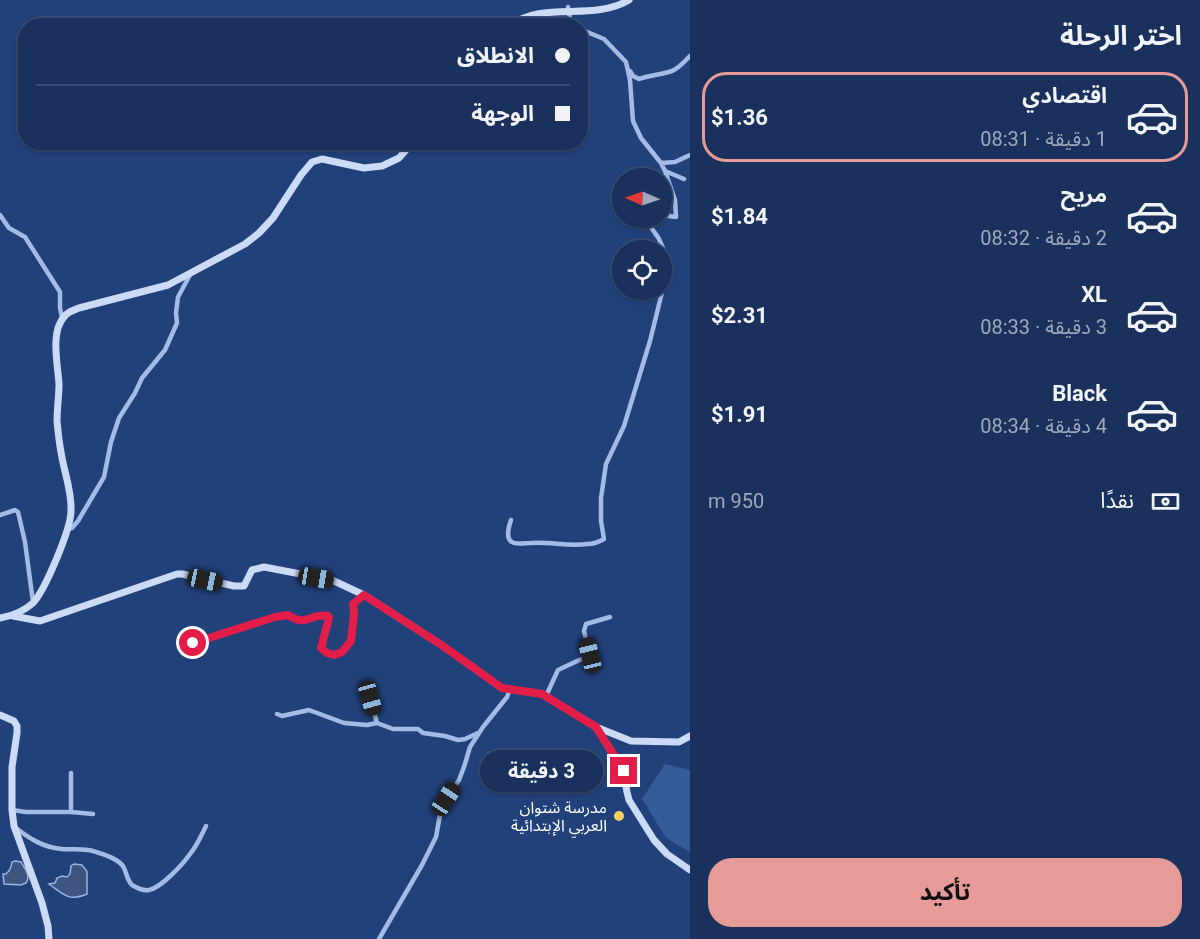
<!DOCTYPE html>
<html lang="ar">
<meta charset="utf-8">
<style>
body{margin:0;font-family:Roboto,"Noto Sans Arabic",sans-serif;background:#263d65;color:#f1f3f6;direction:rtl;height:100vh;display:flex;flex-direction:column;font-size:22px;white-space:nowrap}
*{box-sizing:border-box;margin:0}
p{font-size:20px;color:#9fa9bb}
.icon{flex:none;width:33px;height:33px;fill:none;stroke:currentColor;stroke-width:2;stroke-linecap:round;stroke-linejoin:round}
.map{position:relative;flex:1;overflow:hidden;direction:ltr}
.side{display:flex;flex-direction:column;background:#19315c;width:510px}
.side>*{flex:none}
.top-card{position:absolute;left:18px;top:18px;width:570px;height:132px;border-radius:24px;box-shadow:0 2px 4px #0004,0 0 0 2px #374c72;direction:rtl;display:grid;align-content:center;height:132px;padding:0 18px;background:#19315c}
.needle{width:39px;rotate:272deg}
.controls{position:absolute;left:612px;top:168px;display:grid;gap:12px}
.controls a{display:grid;place-items:center;width:60px;height:60px;border-radius:50%;background:#19315c;box-shadow:0 2px 4px #0004,0 0 0 2px #374c72;font-size:30px}
.end{position:absolute;width:27px;height:27px;margin:-14px;border:8px solid #e11d48;background:#fff;box-shadow:0 0 0 3px #fff}
.from{border-radius:50%}
.bubble{position:absolute;height:42px;border-radius:21px;background:#19315c;box-shadow:0 2px 4px #0004,0 0 0 2px #374c72;font-size:20px;font-weight:700;line-height:42px;text-align:center;direction:rtl}
.car{position:absolute;width:18px;height:36px;margin:-18px -9px;border-radius:8px;box-shadow:0 0 4px 2px #0007;background:linear-gradient(#222 24%,#8ab4d8 0 40%,#222 0 76%,#8ab4d8 0 86%,#222 0)}
.top-card b{display:flex;align-items:center;gap:21px;height:57px;font-size:22px}
.top-card b+b{border-top:2px solid #374c72}
.top-card i{width:15px;height:15px;background:#f1f3f6}
ul{padding:0;list-style:none}
li{display:flex;align-items:center;gap:18px;height:90px;margin:0 12px 9px;padding:0 6px;border:3px solid transparent;border-radius:24px}
li div{flex:1}
li b{display:block;font-size:22px}
li em{font-style:normal;font-weight:700}
li.current{border-color:#e69b98}
li>.icon{width:54px;height:54px;stroke-width:1.5}
h2{padding:0 18px;font-size:27px;line-height:72px}
.pay{display:flex;align-items:center;gap:15px;height:66px;padding:0 18px;font-size:22px}
.pay p{margin-inline-start:auto}
.action{display:flex;gap:12px;margin-top:auto;padding:12px 18px}
.action a{flex:1;height:69px;border-radius:24px;background:#e69b98;color:#111;font-size:24px;font-weight:700;line-height:69px;text-align:center}
main{display:flex;flex:1;min-height:0}
.map>svg:first-child{display:block}
.green{fill:#345a98}
.water{fill:#3e567f;stroke:#96b6e6;stroke-width:1.5}
.lines{fill:none;stroke-linecap:round;stroke-linejoin:round}
.street{stroke:#a3bce5;stroke-width:4.5}
.secondary{stroke:#ccdbf5;stroke-width:7}
.route{stroke:#e11d48;stroke-width:8}
.poi-dot{fill:#f2d364;stroke:#21417a;stroke-width:2}
.labels{text-anchor:middle;stroke-width:6;stroke-linejoin:round;paint-order:stroke}
.poi-label{font-size:16px;fill:#fff;stroke:#21417a;text-anchor:end}
</style>
<main>
<section class="side">
<h2>اختر الرحلة</h2>
<ul>
<li class="current"><svg class="icon" aria-label="car" viewBox="0 0 24 24"><path d="M5 17H2v-5l4-1 3-4h7l3 4 3 1v5h-3M9 17h6M6 11h13"/><circle cx="7" cy="17" r="2"/><circle cx="17" cy="17" r="2"/></svg><div><b>اقتصادي</b><p>1 دقيقة · 08:31</p></div><em>$1.36</em></li>
<li><svg class="icon" aria-label="car" viewBox="0 0 24 24"><path d="M5 17H2v-5l4-1 3-4h7l3 4 3 1v5h-3M9 17h6M6 11h13"/><circle cx="7" cy="17" r="2"/><circle cx="17" cy="17" r="2"/></svg><div><b>مريح</b><p>2 دقيقة · 08:32</p></div><em>$1.84</em></li>
<li><svg class="icon" aria-label="car" viewBox="0 0 24 24"><path d="M5 17H2v-5l4-1 3-4h7l3 4 3 1v5h-3M9 17h6M6 11h13"/><circle cx="7" cy="17" r="2"/><circle cx="17" cy="17" r="2"/></svg><div><b>XL</b><p>3 دقيقة · 08:33</p></div><em>$2.31</em></li>
<li><svg class="icon" aria-label="car" viewBox="0 0 24 24"><path d="M5 17H2v-5l4-1 3-4h7l3 4 3 1v5h-3M9 17h6M6 11h13"/><circle cx="7" cy="17" r="2"/><circle cx="17" cy="17" r="2"/></svg><div><b>Black</b><p>4 دقيقة · 08:34</p></div><em>$1.91</em></li>
</ul>
<div class="pay"><svg class="icon" aria-label="cash" viewBox="0 0 24 24"><path d="M3 7h18v10H3z"/><circle cx="12" cy="12" r="2"/></svg>نقدًا<p>950 m</p></div>
<div class="action"><a>تأكيد</a></div>
</section>
<div class="map">
<svg width="690" height="939" viewBox="0 0 690 939">
<rect width="100%" height="100%" fill="#21417a"/>
<path class="green" d="M 665,764 L 690,770 L 690,852 L 666,838 L 642,799 Z"/>
<path class="water" d="M 15,861 L 21,862 C 25,869 31,875 26,883 L 21,885 L 4,884 L 3,874 L 6,874 C 10,870 11,868 12,862 Z
M 74,864 L 82,865 C 83,867 86,869 87,872 C 87,875 87,892 87,894 C 68,902 63,894 49,884 L 55,883 L 57,878 L 62,876 L 67,877 L 70,874 L 71,866 Z"/>
<g class="lines">
<path class="street" d="M 568,7 L 570,19 L 574,26
M 580,29 L 604,39 L 626,62 L 630,80 L 633,121 L 641,138 L 661,163 L 665,171 L 675,200 L 676,217 L 662,215
M 630,71 L 633,76 L 639,79 C 649,75 667,74 674,70 C 680,67 685,61 690,56
M 661,163 L 675,162 L 690,155
M 665,171 L 684,179
M 0,215 L 9,228 L 25,237 L 60,292 L 60,308 L 62,318
M 0,515 L 15,510 L 18,512 L 25,542 L 33,602
M 511,520 C 509,526 505,538 512,542 C 516,545 525,543 530,543 C 549,541 568,547 587,544 C 594,544 599,542 604,539 L 601,521 L 601,498 L 606,464 L 624,426 L 650,341 L 668,268 C 667,257 664,249 659,239 C 655,232 648,226 647,218
M 68,529 L 72,528 L 78,521 L 104,477 L 111,442 L 119,418 L 135,393 L 142,378 L 165,350 L 177,323 L 176,313 L 178,297 L 191,273
M 193,643 L 275,617 L 288,615 C 308,627 312,612 328,616 L 329,618 L 321,648 L 327,653 L 335,655 L 342,652 L 351,641 L 353,604 L 364,595
M 368,686 L 368,692 L 377,723
M 546,696 L 558,670 L 590,655 L 584,631 L 586,624 L 610,617
M 277,714 L 282,716 L 309,710 L 344,723 L 367,725 L 377,723 L 393,729 L 418,729 L 423,733 L 445,736 L 458,740 L 465,739 L 478,733
M 71,773 L 71,812
M 12,810 L 26,812 L 71,812 L 93,814
M 16,828 C 30,839 43,847 61,849 C 72,850 83,848 93,851 C 103,854 120,859 124,868 C 127,874 127,880 132,885 C 137,888 144,891 149,890 C 161,888 183,864 190,854 C 197,846 201,836 206,826
M 379,939 L 422,865 L 436,837 L 441,809 L 446,799 L 459,780 L 464,767 L 470,747 L 483,727 L 507,697 L 510,689"/>
<path class="secondary" d="M 510,26 C 543,0 592,22 629,0
M 13,616 L 40,621 L 177,574 L 182,574 L 234,586 L 244,586 L 252,570 L 264,567 L 332,580 L 364,595 L 443,646 L 502,688 L 542,694 L 596,727 L 631,741 L 679,742 L 690,736
M 0,618 C 12,616 23,612 33,603 C 45,590 71,529 71,511 C 72,491 64,472 61,452 C 59,442 58,431 57,421 C 57,409 59,396 59,384 C 58,366 50,332 64,317 C 67,312 74,310 79,308 L 168,285 L 245,244 L 259,233 L 273,218 L 301,175 L 312,162 L 322,159 L 364,168 L 382,166 L 399,158 L 413,142
M 0,715 L 14,721 L 17,726 L 17,733 L 12,767 L 12,810 L 14,826 L 42,903 L 48,926 L 49,939
M 596,727 L 623,770 L 627,792 L 629,800 L 654,840 L 667,854 L 690,870"/>
</g>
<g class="lines">
<path class="route" d="M 193,643 L 275,617 L 288,615 C 307,628 311,612 328,616 L 329,618 L 321,648 L 327,653 L 334,655 L 342,652 L 351,641 L 354,614 L 353,604 L 364,595 L 443,646 L 502,688 L 542,694 L 596,727 L 624,771"/>
</g>
<circle class="poi-dot" cx="619" cy="816" r="6"/>
<g class="labels">
<g class="poi-label">
<text x="607" y="813">مدرسة شتوان<tspan x="607" dy="18">العربي الإبتدائية</tspan></text>
</g>
</g>
</svg>
<div class="controls">
<a><svg class="needle" viewBox="-14 -14 28 28"><path d="M0-13l5 13h-10z" fill="#e53935"/><path d="M0 13l5-13h-10z" fill="#9fa9bb"/></svg></a>
<a><svg class="icon" aria-label="locate" viewBox="0 0 24 24"><circle cx="12" cy="12" r="6"/><path d="M12 2v4M12 18v4M2 12h4M18 12h4"/></svg></a>
</div>
<i class="end from" style="left:193px;top:643px"></i>
<i class="end" style="left:624px;top:771px"></i>
<div class="bubble" style="left:480px;top:750px;width:123px">3 دقيقة</div>
<i class="car" style="left:316px;top:578px;rotate:100deg"></i>
<i class="car" style="left:205px;top:580px;rotate:102deg"></i>
<i class="car" style="left:590px;top:655px;rotate:346deg"></i>
<i class="car" style="left:370px;top:698px;rotate:164deg"></i>
<i class="car" style="left:446px;top:799px;rotate:33deg"></i>
<div class="top-card">
<b><i class="from"></i>الانطلاق</b>
<b><i></i>الوجهة</b>
</div>
</div>
</main>
